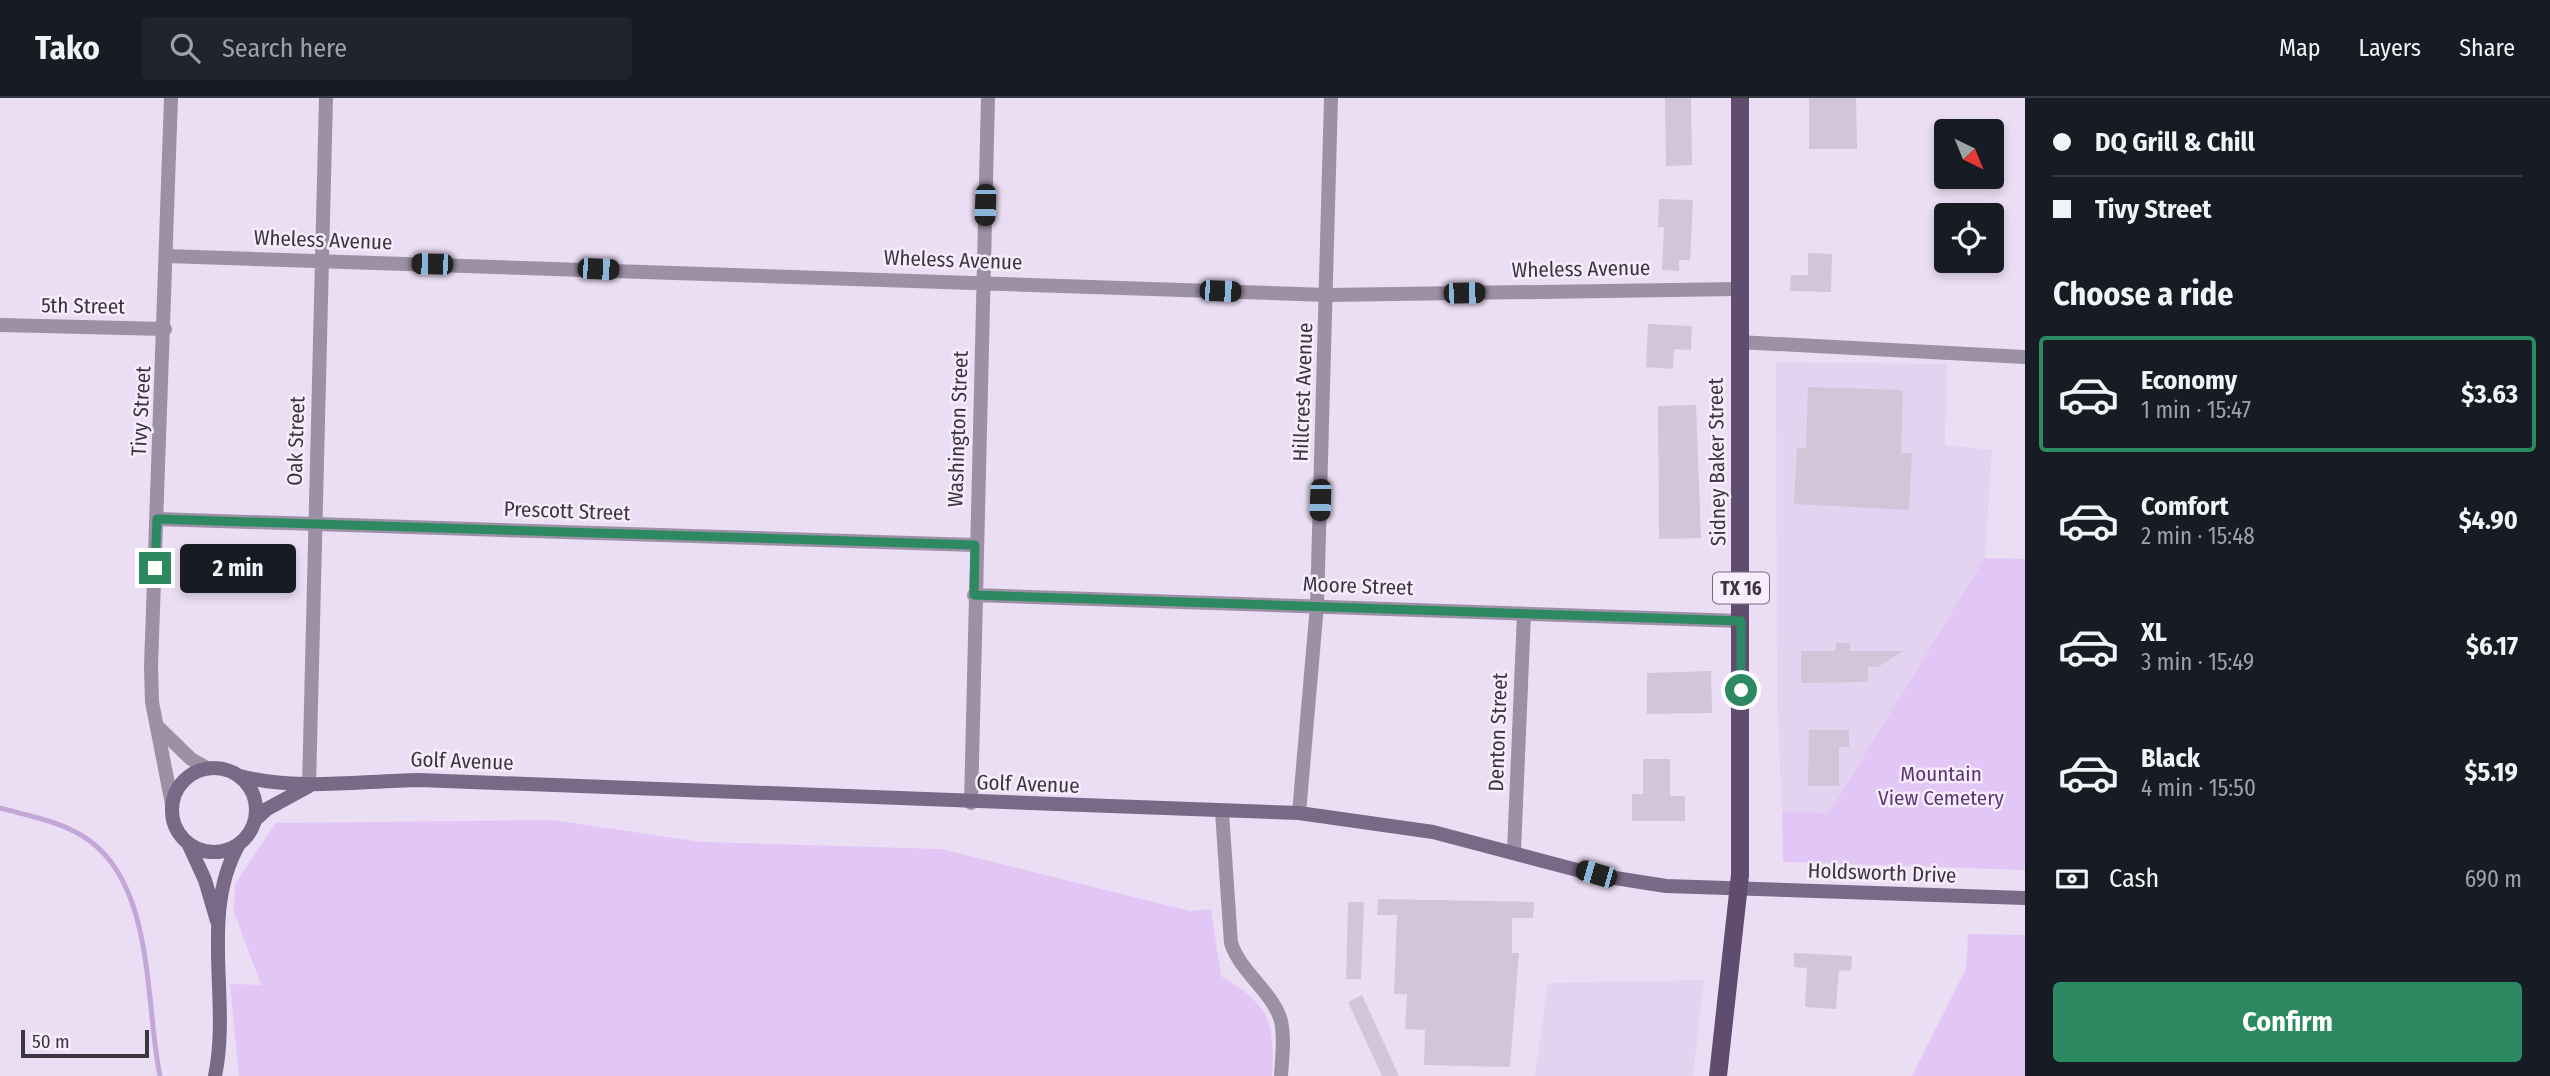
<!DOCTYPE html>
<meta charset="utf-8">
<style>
body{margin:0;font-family:"Fira Sans Condensed",sans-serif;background:#20242c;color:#f1f3f6;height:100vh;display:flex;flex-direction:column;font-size:26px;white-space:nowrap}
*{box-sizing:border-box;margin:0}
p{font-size:23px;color:#9ea1a6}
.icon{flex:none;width:38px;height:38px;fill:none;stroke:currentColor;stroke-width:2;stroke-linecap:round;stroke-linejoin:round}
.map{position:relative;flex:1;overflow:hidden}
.panel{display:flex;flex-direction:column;background:#171b24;width:525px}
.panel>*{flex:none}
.hud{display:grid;align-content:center;height:154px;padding:0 28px;background:#171b24}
.needle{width:46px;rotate:137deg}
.fabs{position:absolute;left:1934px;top:21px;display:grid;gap:14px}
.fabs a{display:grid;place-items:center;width:70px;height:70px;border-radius:7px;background:#171b24;box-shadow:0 4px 10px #0003;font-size:35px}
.scale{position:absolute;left:21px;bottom:18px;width:128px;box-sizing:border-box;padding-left:7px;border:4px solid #3a353e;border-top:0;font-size:19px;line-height:24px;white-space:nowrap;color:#3a353e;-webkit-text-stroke:5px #f7edfe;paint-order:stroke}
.end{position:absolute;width:32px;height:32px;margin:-16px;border:9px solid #2c8961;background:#fff;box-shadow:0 0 0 4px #fff}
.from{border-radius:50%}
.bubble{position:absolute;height:49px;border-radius:7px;background:#171b24;box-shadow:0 4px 10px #0003;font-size:23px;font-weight:700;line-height:49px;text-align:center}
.car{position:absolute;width:21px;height:42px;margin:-21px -10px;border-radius:9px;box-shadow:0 0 5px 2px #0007;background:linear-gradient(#222 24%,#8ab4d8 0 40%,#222 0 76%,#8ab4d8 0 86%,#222 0)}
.hud b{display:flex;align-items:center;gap:24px;height:66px;font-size:26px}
.hud b+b{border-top:2px solid #363941}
.hud i{width:18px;height:18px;background:#f1f3f6}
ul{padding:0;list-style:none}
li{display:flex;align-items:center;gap:21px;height:116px;margin:0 14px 10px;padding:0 14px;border:4px solid transparent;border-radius:7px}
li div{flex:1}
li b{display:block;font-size:26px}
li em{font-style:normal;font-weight:700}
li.selected{border-color:#2c8961}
li>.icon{width:63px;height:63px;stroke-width:1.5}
h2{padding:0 28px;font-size:32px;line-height:84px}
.pay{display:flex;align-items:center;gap:18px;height:77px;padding:0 28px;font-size:26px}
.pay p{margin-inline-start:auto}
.action{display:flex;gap:14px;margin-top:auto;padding:14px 28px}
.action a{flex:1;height:80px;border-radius:7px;background:#2c8961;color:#fff;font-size:28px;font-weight:700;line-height:80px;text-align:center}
header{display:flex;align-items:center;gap:42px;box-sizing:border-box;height:98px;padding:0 35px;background:#171b24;border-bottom:2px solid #363941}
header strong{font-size:33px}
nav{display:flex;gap:38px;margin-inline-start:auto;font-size:24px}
.search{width:490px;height:63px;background:#20242c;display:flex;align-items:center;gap:18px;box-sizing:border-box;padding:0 24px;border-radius:7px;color:#9ea1a6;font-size:26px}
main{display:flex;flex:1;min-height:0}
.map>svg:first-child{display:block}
.built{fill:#e3d3f0}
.green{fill:#e2c6f6}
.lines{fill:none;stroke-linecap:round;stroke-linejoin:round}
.stream{stroke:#c3a7d7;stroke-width:5}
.building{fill:#d1c5da}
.minor{stroke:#9c90a5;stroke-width:14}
.tertiary{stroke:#9c90a5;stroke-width:14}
.secondary{stroke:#796886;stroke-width:14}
.primary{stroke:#604c6f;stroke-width:18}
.route{stroke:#2c8961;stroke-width:9}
.labels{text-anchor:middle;stroke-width:5;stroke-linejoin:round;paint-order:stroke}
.shield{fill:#f7edfe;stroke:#736c78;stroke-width:2}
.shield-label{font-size:19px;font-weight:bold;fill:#3a353e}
.street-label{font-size:21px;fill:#3a353e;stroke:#f7edfe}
.park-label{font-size:21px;fill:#5c3873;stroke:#f7edfe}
</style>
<header>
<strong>Tako</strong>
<div class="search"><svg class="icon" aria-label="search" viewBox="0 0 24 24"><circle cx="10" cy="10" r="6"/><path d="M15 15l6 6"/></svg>Search here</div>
<nav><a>Map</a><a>Layers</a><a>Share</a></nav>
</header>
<main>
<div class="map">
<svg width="2025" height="978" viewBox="0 0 2025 978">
<rect width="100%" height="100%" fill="#ebdef4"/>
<path class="built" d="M 1776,264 L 1947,266 L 1945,347 L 1992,352 L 1985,460 L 1829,715 L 1782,714 L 1777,601 Z
M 1704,882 L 1693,978 L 1535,978 L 1548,885 Z"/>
<path class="green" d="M 1985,460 L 2025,461 L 2025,772 L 1783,764 L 1782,714 L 1829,715 Z
M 552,722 L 702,744 L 941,751 L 1190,813 L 1211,811 L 1221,878 C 1269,906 1275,923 1272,978 L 239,978 L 230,886 L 261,887 L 234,814 L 235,786 L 276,725 Z
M 1968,836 L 2025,837 L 2025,978 L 1912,978 L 1966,871 Z"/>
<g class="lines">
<path class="stream" d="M 0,710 C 30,718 65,724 90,743 C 155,791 145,907 160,978"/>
</g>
<path class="building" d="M 1665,0 L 1691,0 L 1692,67 L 1666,68 Z
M 1809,0 L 1856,0 L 1857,51 L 1809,51 Z
M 1659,101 L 1693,102 L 1690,162 L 1679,162 L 1679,173 L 1662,172 L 1664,129 L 1658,129 Z
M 1808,155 L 1832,156 L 1831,194 L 1790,193 L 1791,177 L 1808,177 Z
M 1648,226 L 1692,228 L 1691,252 L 1674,251 L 1673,271 L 1646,269 Z
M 1808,289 L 1903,292 L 1901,355 L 1912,355 L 1909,412 L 1794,406 L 1797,350 L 1806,350 Z
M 1696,307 L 1701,440 L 1659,441 L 1658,308 Z
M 1836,545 L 1850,545 L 1850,553 L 1903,553 L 1878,569 L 1868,569 L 1868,584 L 1801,585 L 1801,553 L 1835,553 Z
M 1711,573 L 1712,615 L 1647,616 L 1647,575 Z
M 1809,632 L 1849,632 L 1849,649 L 1839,649 L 1839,688 L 1808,688 Z
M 1643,661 L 1670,661 L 1670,698 L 1685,698 L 1685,723 L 1632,723 L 1632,696 L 1643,696 Z
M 1378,801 L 1534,804 L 1533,820 L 1512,820 L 1512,855 L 1519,855 L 1510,969 L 1424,967 L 1425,932 L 1405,931 L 1407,896 L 1394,896 L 1397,817 L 1377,817 Z
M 1348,804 L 1364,804 L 1361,881 L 1346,881 Z
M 1794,855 L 1852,858 L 1851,873 L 1839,872 L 1836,911 L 1805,909 L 1807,870 L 1794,869 Z
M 1362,897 L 1368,910 L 1399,978 L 1382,978 L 1348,904 Z"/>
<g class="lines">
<path class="minor" d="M 166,158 L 1328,197 L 1738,191
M 0,227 L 165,231
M 1738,244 L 2025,259
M 157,421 L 975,447
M 974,497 L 1741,523
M 309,688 L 326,0
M 971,705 L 988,0
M 1222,714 L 1231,845 C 1241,875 1273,894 1281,923 C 1285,941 1282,960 1281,978
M 1299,715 L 1317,507 L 1331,0
M 1514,753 L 1524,516"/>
<path class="tertiary" d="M 171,0 L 151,568 L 152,604 L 172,706
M 157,628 L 191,661 L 207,670"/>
<path class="secondary" d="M172 712a42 42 0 1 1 84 0a42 42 0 1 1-84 0Z
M 240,678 C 298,693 358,683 419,682 L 1299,715 L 1433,734 L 1596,777 L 1666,788 L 2025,800
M 255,722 L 267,711 L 309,688
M 188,745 L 205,782 L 217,823
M 215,978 C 231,902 199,816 239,746"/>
<path class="primary" d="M 1718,978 L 1740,777 L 1740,0"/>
</g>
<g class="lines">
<path class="route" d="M 155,470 L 157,421 L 975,447 L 974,497 L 1741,523 L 1741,592"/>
</g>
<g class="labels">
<rect class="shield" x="1713" y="474.5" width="56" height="31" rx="5"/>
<g class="shield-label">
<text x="1741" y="497">TX 16</text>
</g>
<g class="street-label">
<text transform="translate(323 142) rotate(2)" y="7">Wheless Avenue</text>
<text transform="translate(953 162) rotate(2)" y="7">Wheless Avenue</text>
<text transform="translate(1581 171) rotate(-1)" y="7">Wheless Avenue</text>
<text transform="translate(83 208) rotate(1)" y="7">5th Street</text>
<text transform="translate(1303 294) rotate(-88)" y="7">Hillcrest Avenue</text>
<text transform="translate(141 313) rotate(-87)" y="7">Tivy Street</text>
<text transform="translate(958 331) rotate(-88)" y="7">Washington Street</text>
<text transform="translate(296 343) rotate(-88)" y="7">Oak Street</text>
<text transform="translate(1717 364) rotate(-91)" y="7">Sidney Baker Street</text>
<text transform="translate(567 413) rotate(2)" y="7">Prescott Street</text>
<text transform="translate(1358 488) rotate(2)" y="7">Moore Street</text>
<text transform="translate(1498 634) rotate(-88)" y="7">Denton Street</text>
<text transform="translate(462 663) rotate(2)" y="7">Golf Avenue</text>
<text transform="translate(1028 686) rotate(2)" y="7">Golf Avenue</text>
<text transform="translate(1882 775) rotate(2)" y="7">Holdsworth Drive</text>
</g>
<g class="park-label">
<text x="1941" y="683">Mountain<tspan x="1941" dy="24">View Cemetery</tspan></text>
</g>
</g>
</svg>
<div class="fabs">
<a><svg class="needle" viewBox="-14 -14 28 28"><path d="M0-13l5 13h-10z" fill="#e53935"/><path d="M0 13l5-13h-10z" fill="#9ea1a6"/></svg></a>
<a><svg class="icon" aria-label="locate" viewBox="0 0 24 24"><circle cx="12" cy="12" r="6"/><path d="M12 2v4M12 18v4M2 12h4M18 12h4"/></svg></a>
</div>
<div class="scale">50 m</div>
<i class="end from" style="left:1741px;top:592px"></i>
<i class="end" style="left:155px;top:470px"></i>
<div class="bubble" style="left:180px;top:446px;width:116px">2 min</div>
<i class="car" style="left:985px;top:107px;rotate:182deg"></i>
<i class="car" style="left:432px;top:166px;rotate:271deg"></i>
<i class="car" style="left:598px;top:171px;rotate:92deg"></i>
<i class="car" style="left:1220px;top:193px;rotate:92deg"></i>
<i class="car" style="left:1464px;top:195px;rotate:89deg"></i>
<i class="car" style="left:1320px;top:402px;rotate:182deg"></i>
<i class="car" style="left:1596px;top:776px;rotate:286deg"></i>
</div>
<section class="panel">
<div class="hud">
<b><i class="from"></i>DQ Grill &amp; Chill</b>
<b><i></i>Tivy Street</b>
</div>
<h2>Choose a ride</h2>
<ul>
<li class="selected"><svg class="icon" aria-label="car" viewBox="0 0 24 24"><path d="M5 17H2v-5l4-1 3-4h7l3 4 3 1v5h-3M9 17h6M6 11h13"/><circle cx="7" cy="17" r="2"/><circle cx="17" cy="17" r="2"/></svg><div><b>Economy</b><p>1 min · 15:47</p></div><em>$3.63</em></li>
<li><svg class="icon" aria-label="car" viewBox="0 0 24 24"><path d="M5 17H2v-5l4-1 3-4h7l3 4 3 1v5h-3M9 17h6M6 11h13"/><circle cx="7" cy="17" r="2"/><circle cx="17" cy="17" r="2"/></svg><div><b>Comfort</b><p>2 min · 15:48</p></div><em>$4.90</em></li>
<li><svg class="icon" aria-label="car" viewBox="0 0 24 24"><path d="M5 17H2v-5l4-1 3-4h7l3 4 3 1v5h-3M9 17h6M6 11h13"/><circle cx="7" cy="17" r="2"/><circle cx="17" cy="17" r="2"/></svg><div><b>XL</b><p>3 min · 15:49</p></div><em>$6.17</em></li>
<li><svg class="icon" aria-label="car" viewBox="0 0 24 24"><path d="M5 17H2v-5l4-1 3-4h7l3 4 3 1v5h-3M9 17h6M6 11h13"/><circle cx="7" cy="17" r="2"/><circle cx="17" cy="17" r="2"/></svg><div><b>Black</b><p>4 min · 15:50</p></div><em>$5.19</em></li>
</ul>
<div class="pay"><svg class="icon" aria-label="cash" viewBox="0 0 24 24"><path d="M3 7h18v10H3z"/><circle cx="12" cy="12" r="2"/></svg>Cash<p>690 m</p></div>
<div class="action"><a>Confirm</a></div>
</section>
</main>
